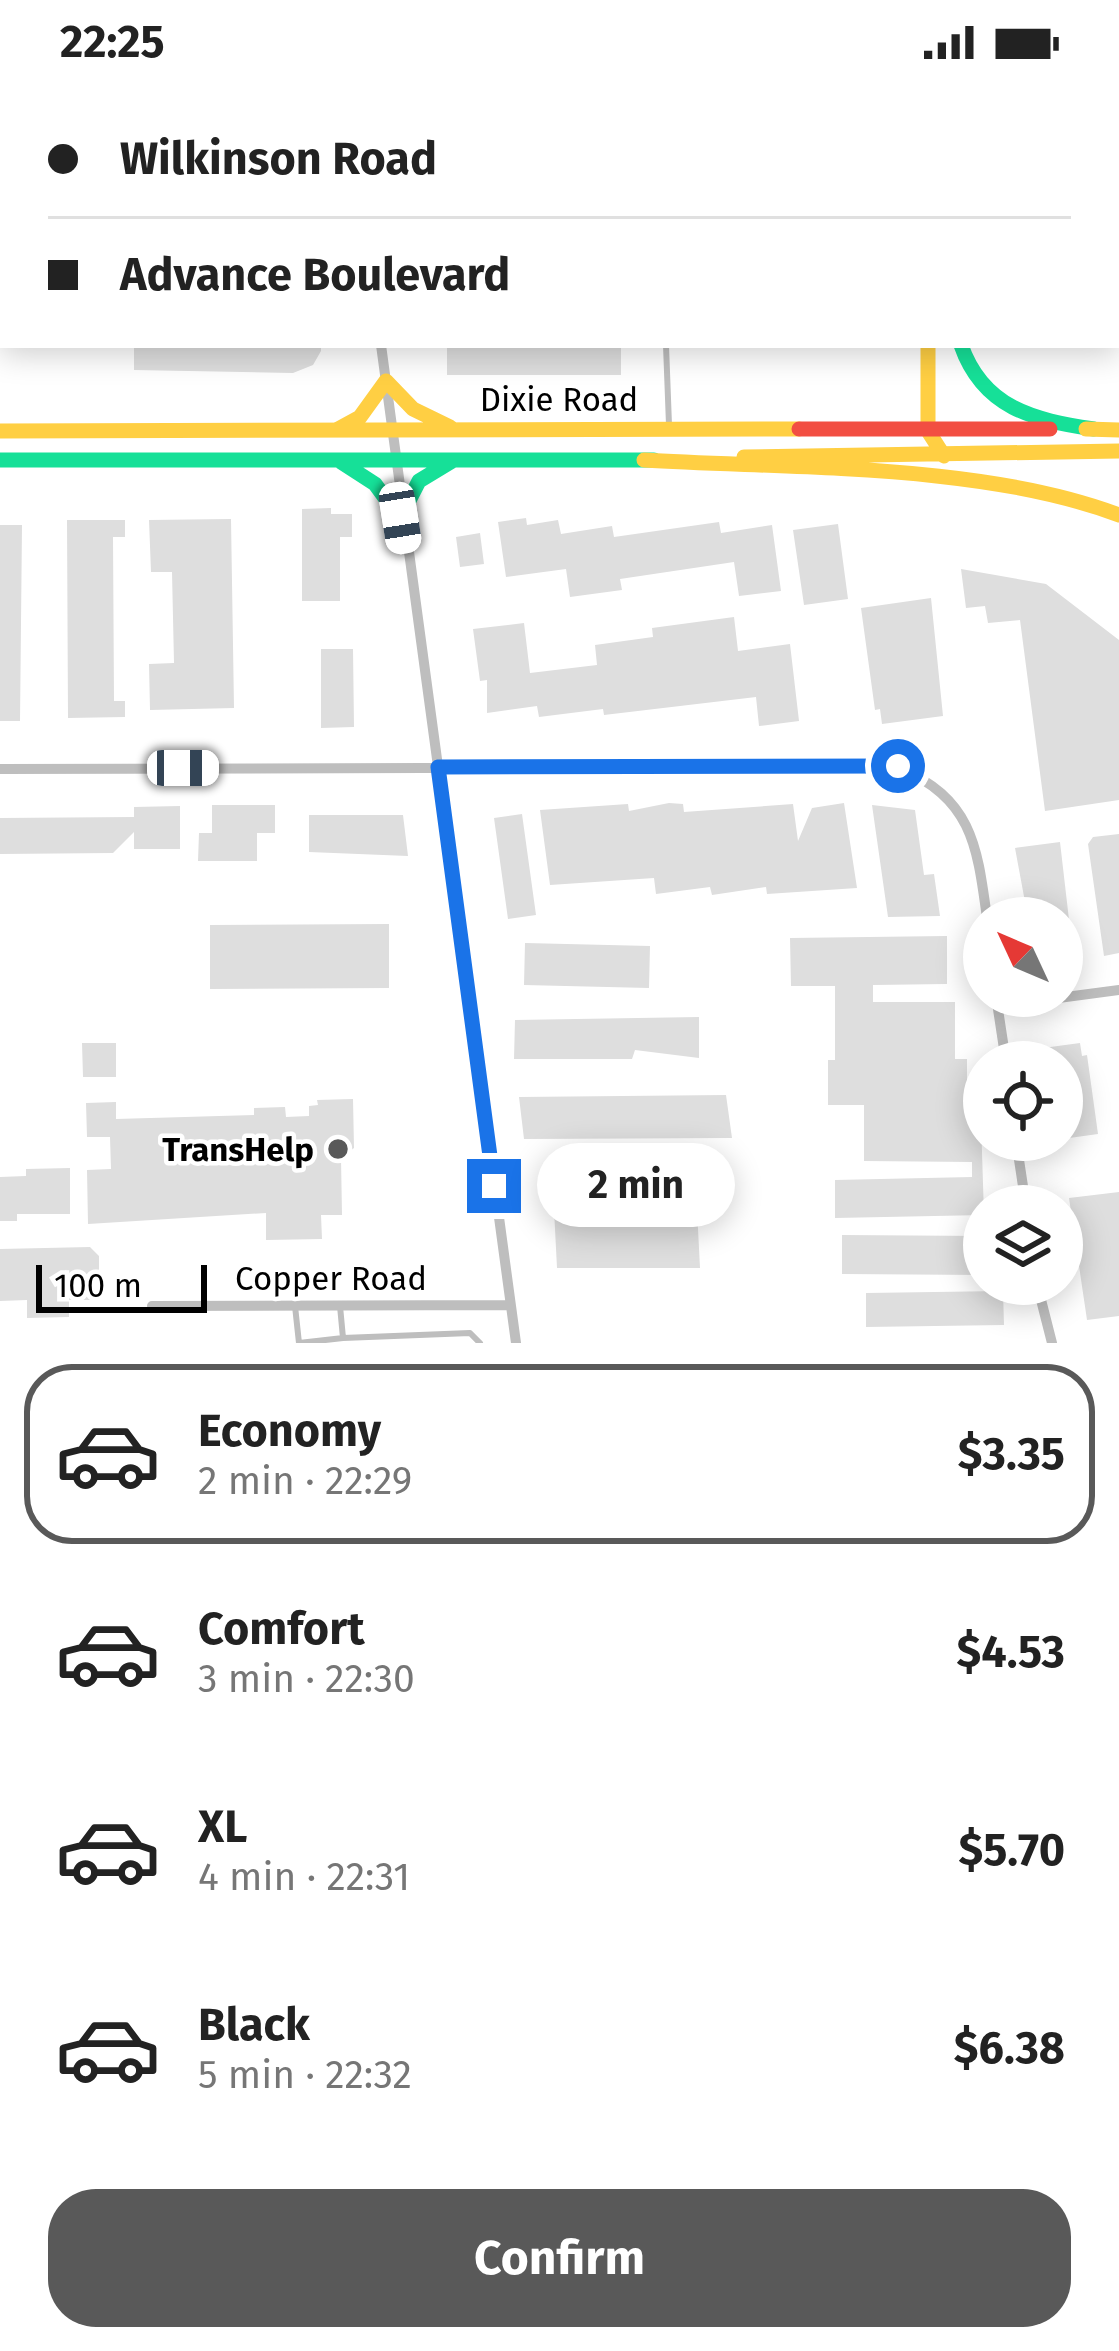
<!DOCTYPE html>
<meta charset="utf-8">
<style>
body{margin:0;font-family:"Fira Sans",sans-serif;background:#f6f6f6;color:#222;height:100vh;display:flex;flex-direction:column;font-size:45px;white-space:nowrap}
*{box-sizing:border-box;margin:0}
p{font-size:39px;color:#767676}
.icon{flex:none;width:66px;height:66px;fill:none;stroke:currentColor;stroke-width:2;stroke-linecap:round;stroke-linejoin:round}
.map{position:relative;height:1259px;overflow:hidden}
.details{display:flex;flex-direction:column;background:#fff;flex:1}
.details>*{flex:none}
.guide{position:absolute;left:0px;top:0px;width:1119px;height:264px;box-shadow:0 6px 30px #0003;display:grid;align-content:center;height:264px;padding:0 48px;background:#fff}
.needle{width:78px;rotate:314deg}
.buttons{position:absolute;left:963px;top:813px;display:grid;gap:24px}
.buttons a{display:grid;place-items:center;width:120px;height:120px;border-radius:50%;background:#fff;box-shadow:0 6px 30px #0003;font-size:60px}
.scale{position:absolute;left:36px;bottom:30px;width:171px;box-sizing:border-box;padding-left:12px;border:6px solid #000;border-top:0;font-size:33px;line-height:42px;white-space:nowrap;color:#000;-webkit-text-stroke:9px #fff;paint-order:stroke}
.end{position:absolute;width:54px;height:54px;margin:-27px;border:15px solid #1a73e8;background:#fff;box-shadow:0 0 0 6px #fff}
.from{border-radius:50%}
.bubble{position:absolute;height:84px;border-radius:42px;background:#fff;box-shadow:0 6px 30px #0003;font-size:39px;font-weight:700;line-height:84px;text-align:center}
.car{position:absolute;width:36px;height:72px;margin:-36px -18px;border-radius:15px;box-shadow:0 0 9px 3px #0007;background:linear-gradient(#fff 24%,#345 0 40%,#fff 0 76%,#345 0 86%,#fff 0)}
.guide b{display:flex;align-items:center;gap:42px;height:114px;font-size:45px}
.guide b+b{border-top:3px solid #e0e0e0}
.guide i{width:30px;height:30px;background:#222}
ul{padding:21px 0 0;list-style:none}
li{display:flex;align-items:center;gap:36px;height:180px;margin:0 24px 18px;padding:0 24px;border:6px solid transparent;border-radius:48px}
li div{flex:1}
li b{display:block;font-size:45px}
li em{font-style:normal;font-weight:700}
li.current{border-color:#595959}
li>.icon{width:108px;height:108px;stroke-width:1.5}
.button{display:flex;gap:24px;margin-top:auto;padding:24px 48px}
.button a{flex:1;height:138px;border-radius:48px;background:#595959;color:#fff;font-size:48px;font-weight:700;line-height:138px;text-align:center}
.status{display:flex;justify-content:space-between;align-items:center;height:84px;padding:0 60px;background:#fff;direction:ltr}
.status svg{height:33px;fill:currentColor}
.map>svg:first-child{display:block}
.building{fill:#dedede}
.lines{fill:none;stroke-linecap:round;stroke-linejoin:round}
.lane{stroke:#bebebe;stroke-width:6}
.street{stroke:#bebebe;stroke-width:10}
.fast{stroke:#16e098;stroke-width:15}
.slow{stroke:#ffcf43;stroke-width:15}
.jam{stroke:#f24e42;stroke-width:15}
.route{stroke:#1a73e8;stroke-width:15}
.poi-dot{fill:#595959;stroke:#fff;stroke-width:4.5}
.labels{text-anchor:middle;stroke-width:9;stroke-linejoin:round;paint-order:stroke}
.street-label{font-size:33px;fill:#000;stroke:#fff}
.poi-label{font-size:33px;font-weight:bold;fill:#000;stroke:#fff;text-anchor:end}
</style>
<div class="status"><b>22:25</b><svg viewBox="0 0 49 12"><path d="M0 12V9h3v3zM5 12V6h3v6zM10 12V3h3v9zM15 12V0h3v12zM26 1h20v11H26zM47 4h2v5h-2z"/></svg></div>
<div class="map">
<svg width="1119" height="1259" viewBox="0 0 1119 1259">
<rect width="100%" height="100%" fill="#fff"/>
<path class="building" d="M 134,261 L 321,261 L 321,267 L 313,281 L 293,289 L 134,286 Z
M 447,261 L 621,261 L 621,291 L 447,291 Z
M 331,424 L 331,430 L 352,430 L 352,453 L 340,453 L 340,517 L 302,517 L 302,425 Z
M 526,434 L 527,441 L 558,436 L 561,450 L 612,442 L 614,453 L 719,438 L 721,449 L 772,441 L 781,507 L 739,512 L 734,478 L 620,495 L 622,506 L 570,513 L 566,485 L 506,493 L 498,438 Z
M 231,435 L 234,624 L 150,626 L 149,580 L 174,579 L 172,488 L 151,488 L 149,436 Z
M 67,436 L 125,436 L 125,453 L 113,453 L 114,617 L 125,617 L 125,633 L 68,634 Z
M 838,440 L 848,515 L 804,521 L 793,446 Z
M 0,441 L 22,441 L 20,637 L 0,637 Z
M 480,449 L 484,480 L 460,483 L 456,453 Z
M 961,485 L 1046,500 L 1119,556 L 1119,716 L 1045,727 L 1020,536 L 988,539 L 985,522 L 966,524 Z
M 931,514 L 943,632 L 882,640 L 880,625 L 875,626 L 861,524 Z
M 734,533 L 738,567 L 790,560 L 799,637 L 759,642 L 756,613 L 604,631 L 603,625 L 539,633 L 537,622 L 487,629 L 487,596 L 480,597 L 473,545 L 524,539 L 530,589 L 597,581 L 595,561 L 653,553 L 652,544 Z
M 321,565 L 353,565 L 354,643 L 321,644 Z
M 669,719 L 683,720 L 684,728 L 793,720 L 798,757 L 812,724 L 844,719 L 857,804 L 767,810 L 766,803 L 712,811 L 710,803 L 656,810 L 654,794 L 550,801 L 540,726 L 628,720 L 629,727 Z
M 212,721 L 275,721 L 275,749 L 257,749 L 257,777 L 198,777 L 199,749 L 212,749 Z
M 872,721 L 915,726 L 924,791 L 934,790 L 940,832 L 888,833 Z
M 180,722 L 180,765 L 134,765 L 134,748 L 113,769 L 0,770 L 0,734 L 134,733 L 134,723 Z
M 522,730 L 536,831 L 508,835 L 494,734 Z
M 309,731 L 403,731 L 408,772 L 309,768 Z
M 1119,750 L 1119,869 L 1104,872 L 1088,760 L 1093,753 Z
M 1060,758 L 1071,853 L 1062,854 L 1062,834 L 1028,834 L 1015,764 Z
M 389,840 L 389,904 L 210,905 L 210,841 Z
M 947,852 L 947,900 L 873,901 L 873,918 L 955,918 L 955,975 L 967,975 L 967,1037 L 981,1037 L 984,1131 L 835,1134 L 835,1096 L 972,1093 L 972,1078 L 864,1077 L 864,1021 L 828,1021 L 828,976 L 835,976 L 835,902 L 791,902 L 790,854 Z
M 525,859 L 650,862 L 649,904 L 524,901 Z
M 699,933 L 699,974 L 635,966 L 632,975 L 514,975 L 515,936 Z
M 82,959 L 116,959 L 116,993 L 83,993 Z
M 1080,959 L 1082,972 L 1087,971 L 1098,1050 L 1062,1055 L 1062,978 L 1045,978 L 1043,964 Z
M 726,1011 L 732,1054 L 524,1055 L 519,1013 Z
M 353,1015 L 354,1064 L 341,1074 L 342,1131 L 321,1131 L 322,1155 L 266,1156 L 266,1129 L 88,1140 L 87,1086 L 111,1085 L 110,1053 L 87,1053 L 86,1019 L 116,1018 L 116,1035 L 254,1031 L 254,1024 L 285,1023 L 286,1033 L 309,1032 L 309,1022 L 318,1021 L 317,1016 Z
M 70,1084 L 70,1130 L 17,1130 L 17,1137 L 0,1137 L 0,1093 L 26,1092 L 26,1085 Z
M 552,1086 L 695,1086 L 700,1184 L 557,1184 Z
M 1119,1108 L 1119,1232 L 1087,1236 L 1069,1114 Z
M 842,1151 L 984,1152 L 984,1191 L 842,1190 Z
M 90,1163 L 99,1172 L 99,1208 L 91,1216 L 69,1216 L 69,1233 L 27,1234 L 27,1216 L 0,1217 L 0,1165 Z
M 1003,1207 L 1004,1241 L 866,1243 L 866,1209 Z"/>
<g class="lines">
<path class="lane" d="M 634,0 L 634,3
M 867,0 L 867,3
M 666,261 L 669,341
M 295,1222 L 299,1259 L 343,1254 L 340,1222
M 343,1254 L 470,1249 L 480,1259"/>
<path class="street" d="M 348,0 L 349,3
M 0,46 L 3,46
M 381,261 L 516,1259
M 0,685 L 898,683 C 972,715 977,760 987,834
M 996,912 L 1006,978
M 998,922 L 1119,906
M 1016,1056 L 1026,1122
M 1037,1200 L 1052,1259
M 152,1222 L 510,1221"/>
<path class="fast" d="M 961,261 C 983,324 1033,336 1094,345
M 0,376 L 654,376
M 341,378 L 375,400 L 400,434
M 400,434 L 419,397 L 452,377"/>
<path class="slow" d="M 1091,0 L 1092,3
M 946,3 L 947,0
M 1116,57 L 1119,63
M 928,261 L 928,347 L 944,372
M 338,345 L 360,333 L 386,297 L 413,325 L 450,343
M 1086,345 L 1119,346
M 0,347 L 799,345
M 744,373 L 1119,367
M 644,376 C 792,385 981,379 1119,431"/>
<path class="jam" d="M 1116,182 L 1119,185
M 799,345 L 1050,345"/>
</g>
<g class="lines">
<path class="route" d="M 494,1102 L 438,683 L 898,682"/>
</g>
<circle class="poi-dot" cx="338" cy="1065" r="12"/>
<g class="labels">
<g class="street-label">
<text x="559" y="327">Dixie Road</text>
<text x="331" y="1206">Copper Road</text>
</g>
<g class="poi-label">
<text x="314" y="1077">TransHelp</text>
</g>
</g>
</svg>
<div class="buttons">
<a><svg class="needle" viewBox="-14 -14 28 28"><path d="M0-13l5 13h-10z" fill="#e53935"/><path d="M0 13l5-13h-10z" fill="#767676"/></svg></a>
<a><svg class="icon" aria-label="locate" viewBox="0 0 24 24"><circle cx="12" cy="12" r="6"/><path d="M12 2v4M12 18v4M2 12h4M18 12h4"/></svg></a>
<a><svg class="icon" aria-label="layers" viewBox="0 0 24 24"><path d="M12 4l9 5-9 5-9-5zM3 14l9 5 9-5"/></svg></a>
</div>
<div class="scale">100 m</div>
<i class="end from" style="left:898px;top:682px"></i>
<i class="end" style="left:494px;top:1102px"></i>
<div class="bubble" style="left:537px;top:1059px;width:198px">2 min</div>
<i class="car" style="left:400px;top:434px;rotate:171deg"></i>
<i class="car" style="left:183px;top:684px;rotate:90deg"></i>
<div class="guide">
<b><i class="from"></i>Wilkinson Road</b>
<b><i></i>Advance Boulevard</b>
</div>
</div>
<section class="details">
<ul>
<li class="current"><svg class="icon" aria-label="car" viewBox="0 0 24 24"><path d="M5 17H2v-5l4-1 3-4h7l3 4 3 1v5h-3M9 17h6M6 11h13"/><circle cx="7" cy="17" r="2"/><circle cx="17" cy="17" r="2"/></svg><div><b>Economy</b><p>2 min · 22:29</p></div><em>$3.35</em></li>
<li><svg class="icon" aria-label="car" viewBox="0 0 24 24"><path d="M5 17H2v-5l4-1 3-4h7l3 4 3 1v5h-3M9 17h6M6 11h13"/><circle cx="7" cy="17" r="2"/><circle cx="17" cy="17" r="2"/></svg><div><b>Comfort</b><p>3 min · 22:30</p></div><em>$4.53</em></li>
<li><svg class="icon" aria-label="car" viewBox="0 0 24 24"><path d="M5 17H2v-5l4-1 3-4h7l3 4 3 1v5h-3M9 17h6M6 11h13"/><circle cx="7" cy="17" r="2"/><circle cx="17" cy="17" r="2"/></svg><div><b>XL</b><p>4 min · 22:31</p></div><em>$5.70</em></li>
<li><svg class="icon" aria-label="car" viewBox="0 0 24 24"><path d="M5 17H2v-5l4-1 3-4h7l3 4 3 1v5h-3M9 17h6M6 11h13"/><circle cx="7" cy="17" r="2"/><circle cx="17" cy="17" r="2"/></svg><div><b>Black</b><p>5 min · 22:32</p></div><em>$6.38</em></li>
</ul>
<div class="button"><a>Confirm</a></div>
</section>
